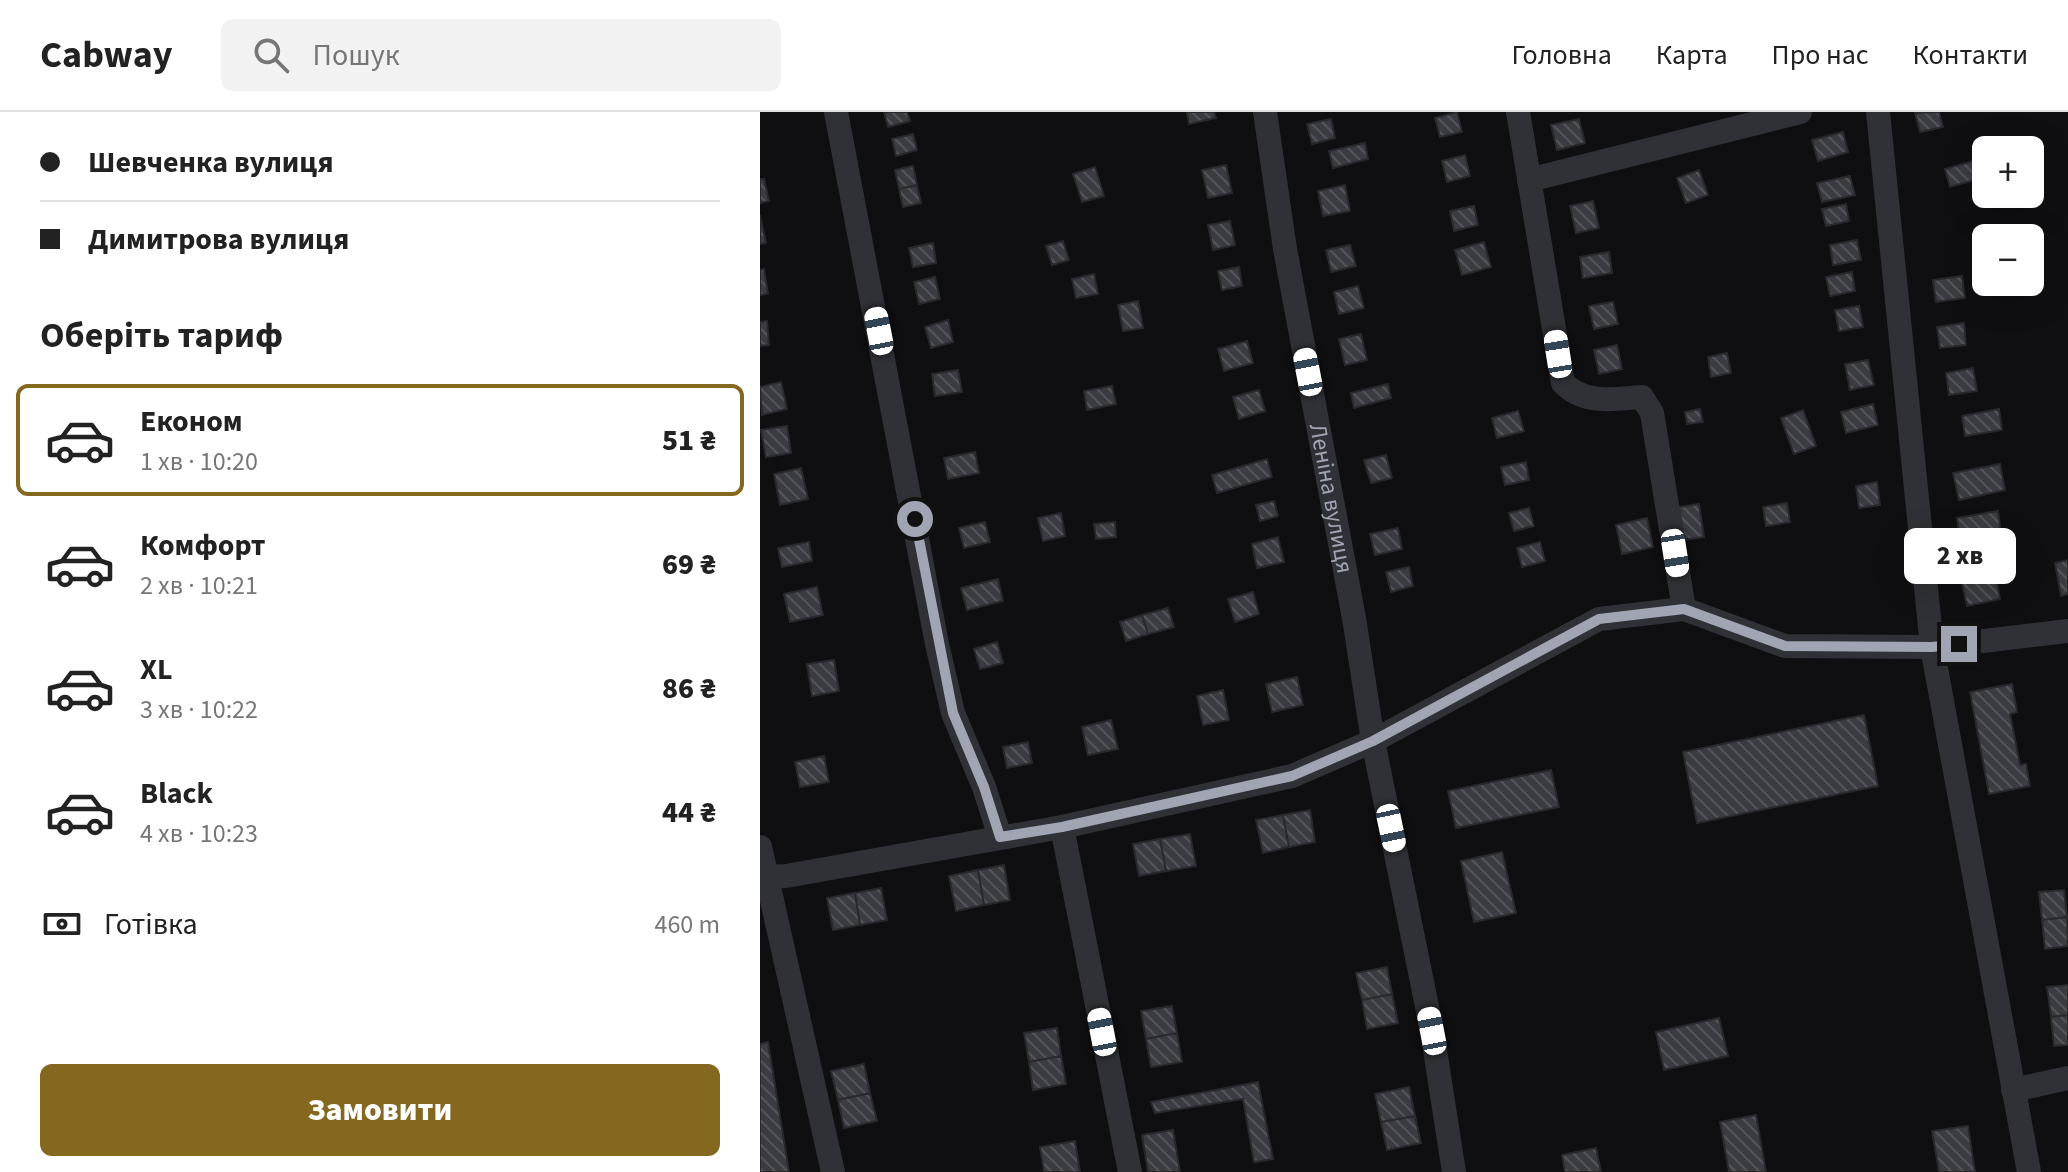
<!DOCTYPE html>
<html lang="uk">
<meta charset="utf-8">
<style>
body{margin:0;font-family:"Source Sans 3",sans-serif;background:#f2f2f2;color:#222;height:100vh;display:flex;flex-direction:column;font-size:30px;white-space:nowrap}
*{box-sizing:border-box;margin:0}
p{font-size:26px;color:#767676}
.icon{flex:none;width:44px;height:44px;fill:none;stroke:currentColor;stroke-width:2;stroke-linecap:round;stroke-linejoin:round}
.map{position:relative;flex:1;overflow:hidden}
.side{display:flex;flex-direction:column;background:#fff;width:760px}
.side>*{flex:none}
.guide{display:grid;align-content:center;height:176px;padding:0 40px;background:#fff}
.buttons{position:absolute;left:1212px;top:24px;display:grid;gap:16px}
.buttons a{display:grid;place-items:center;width:72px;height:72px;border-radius:12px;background:#fff;box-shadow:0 8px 32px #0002;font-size:40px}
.end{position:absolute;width:36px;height:36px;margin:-18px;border:10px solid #a0a4b3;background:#111;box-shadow:0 0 0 4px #111}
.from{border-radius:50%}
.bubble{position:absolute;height:56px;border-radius:12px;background:#fff;box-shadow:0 8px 32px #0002;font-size:26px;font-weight:800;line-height:56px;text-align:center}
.car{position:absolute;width:24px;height:48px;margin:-24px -12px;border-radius:10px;box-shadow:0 0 6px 2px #0007;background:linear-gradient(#fff 24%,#345 0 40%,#fff 0 76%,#345 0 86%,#fff 0)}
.guide b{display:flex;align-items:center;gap:28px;height:76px;font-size:30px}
.guide b+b{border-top:2px solid #e0e0e0}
.guide i{width:20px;height:20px;background:#222}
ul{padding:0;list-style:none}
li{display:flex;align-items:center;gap:24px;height:112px;margin:0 16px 12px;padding:0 24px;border:4px solid transparent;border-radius:12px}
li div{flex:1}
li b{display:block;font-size:30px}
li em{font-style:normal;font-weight:800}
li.current{border-color:#846820}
li>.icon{width:72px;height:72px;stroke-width:1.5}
h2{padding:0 40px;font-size:36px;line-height:96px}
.pay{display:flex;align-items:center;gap:20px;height:88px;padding:0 40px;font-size:30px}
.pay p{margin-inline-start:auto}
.action{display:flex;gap:16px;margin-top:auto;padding:16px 40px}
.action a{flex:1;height:92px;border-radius:12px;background:#846820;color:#fff;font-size:32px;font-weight:800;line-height:92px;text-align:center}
header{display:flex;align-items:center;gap:48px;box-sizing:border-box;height:112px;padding:0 40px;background:#fff;border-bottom:2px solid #e0e0e0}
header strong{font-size:38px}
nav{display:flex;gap:44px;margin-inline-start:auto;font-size:28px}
.search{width:560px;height:72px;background:#f2f2f2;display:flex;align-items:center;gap:20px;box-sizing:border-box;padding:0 28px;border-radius:12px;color:#767676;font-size:30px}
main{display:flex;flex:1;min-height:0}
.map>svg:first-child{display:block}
.building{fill:url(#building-back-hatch);stroke:#29292d;stroke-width:2}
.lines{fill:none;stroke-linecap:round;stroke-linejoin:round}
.minor{stroke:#303136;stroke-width:24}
.route{stroke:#a0a4b3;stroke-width:10}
.labels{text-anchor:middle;stroke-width:6;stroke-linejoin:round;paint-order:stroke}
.street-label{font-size:24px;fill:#a0a4b3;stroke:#0b0a0c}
</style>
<header>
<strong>Cabway</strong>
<div class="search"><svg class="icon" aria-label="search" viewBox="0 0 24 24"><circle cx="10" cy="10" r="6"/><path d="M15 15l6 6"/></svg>Пошук</div>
<nav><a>Головна</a><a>Карта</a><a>Про нас</a><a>Контакти</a></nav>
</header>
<main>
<section class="side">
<div class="guide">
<b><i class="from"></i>Шевченка вулиця</b>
<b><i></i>Димитрова вулиця</b>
</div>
<h2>Оберіть тариф</h2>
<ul>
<li class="current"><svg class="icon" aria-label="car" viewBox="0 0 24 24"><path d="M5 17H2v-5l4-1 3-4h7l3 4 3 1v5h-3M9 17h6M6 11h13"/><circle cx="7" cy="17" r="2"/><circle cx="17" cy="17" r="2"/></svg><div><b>Економ</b><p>1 хв · 10:20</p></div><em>51 ₴</em></li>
<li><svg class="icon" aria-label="car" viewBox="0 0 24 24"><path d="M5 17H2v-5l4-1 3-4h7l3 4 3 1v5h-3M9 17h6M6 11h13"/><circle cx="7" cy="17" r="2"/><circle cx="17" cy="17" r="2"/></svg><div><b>Комфорт</b><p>2 хв · 10:21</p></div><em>69 ₴</em></li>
<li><svg class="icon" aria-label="car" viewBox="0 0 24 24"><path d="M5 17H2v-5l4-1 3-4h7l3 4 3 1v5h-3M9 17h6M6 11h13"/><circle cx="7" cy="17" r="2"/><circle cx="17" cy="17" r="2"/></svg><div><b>XL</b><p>3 хв · 10:22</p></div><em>86 ₴</em></li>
<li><svg class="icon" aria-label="car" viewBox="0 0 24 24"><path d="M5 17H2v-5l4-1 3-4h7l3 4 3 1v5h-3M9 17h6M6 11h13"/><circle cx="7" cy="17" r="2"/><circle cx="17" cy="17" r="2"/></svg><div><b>Black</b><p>4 хв · 10:23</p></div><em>44 ₴</em></li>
</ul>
<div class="pay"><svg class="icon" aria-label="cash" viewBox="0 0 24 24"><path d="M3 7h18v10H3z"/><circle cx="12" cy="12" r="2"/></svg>Готівка<p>460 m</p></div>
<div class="action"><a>Замовити</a></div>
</section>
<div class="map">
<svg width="1308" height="1060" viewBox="0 0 1308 1060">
<defs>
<pattern id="building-back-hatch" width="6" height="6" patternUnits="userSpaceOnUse" patternTransform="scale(2)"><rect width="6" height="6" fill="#3b3c41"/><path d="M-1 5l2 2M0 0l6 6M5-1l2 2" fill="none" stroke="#54555a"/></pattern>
</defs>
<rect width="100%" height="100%" fill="#0f0f11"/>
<path class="building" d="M 124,0 L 147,0 L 150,9 L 128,15 Z
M 427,0 L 454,0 L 456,6 L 429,12 Z
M 697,0 L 702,20 L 680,25 L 675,6 Z
M 1179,0 L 1183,15 L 1160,20 L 1155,1 Z
M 571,7 L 575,26 L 552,32 L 547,12 Z
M 819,7 L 825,31 L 797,38 L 791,13 Z
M 1083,20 L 1088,40 L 1058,49 L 1052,28 Z
M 153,22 L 157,38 L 136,44 L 132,27 Z
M 605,31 L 608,47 L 573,56 L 569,39 Z
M 705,43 L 710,64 L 687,70 L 682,49 Z
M 1213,49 L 1218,67 L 1190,75 L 1185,57 Z
M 466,53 L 472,81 L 448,86 L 442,58 Z
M 153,54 L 157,73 L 139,77 L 135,58 Z
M 335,55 L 344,84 L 322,90 L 313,62 Z
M 939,58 L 948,83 L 926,91 L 917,66 Z
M 1090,64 L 1095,83 L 1062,90 L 1057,71 Z
M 0,67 L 4,67 L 9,89 L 0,91 Z
M 157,73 L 161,91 L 143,95 L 139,77 Z
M 585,73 L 590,99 L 563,104 L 558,79 Z
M 833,89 L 839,116 L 816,121 L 810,94 Z
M 1086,92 L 1089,109 L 1066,114 L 1062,97 Z
M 714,94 L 718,113 L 694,119 L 690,99 Z
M 0,103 L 6,131 L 0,132 Z
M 470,109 L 475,133 L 453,138 L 448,113 Z
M 1097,128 L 1101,148 L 1073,153 L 1070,133 Z
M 303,129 L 309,148 L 292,153 L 286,134 Z
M 724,130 L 731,155 L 702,163 L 695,138 Z
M 173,131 L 176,151 L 153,155 L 149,136 Z
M 590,133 L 596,154 L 571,160 L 566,138 Z
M 849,140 L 852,161 L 823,166 L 820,145 Z
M 479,155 L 482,174 L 462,178 L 458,159 Z
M 4,157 L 8,182 L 0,183 L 0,158 Z
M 1092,160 L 1095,179 L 1070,184 L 1066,165 Z
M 334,162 L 338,182 L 316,186 L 312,167 Z
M 1202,164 L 1205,186 L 1176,190 L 1173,168 Z
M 175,165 L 180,187 L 159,192 L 154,170 Z
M 598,174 L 604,196 L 579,202 L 574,180 Z
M 378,189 L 383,216 L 363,219 L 358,193 Z
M 853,190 L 858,212 L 834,217 L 829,194 Z
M 1099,194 L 1103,215 L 1079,219 L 1075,198 Z
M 188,208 L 193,230 L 171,236 L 165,215 Z
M 7,209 L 9,233 L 0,234 L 0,210 Z
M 1204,211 L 1206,233 L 1180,236 L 1177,215 Z
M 601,222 L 607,248 L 585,253 L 579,227 Z
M 487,229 L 493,251 L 464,259 L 458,237 Z
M 857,233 L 862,257 L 839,262 L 834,238 Z
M 967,241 L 971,261 L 951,265 L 948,245 Z
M 1108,248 L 1114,273 L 1090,278 L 1085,252 Z
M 1213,256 L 1217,279 L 1189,283 L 1186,261 Z
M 198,258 L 202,280 L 175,284 L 172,262 Z
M 21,270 L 27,297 L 2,303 L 0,275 Z
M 628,272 L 631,286 L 594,296 L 591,281 Z
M 352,274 L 356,292 L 327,298 L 324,279 Z
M 499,278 L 505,299 L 479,307 L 473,285 Z
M 1113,292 L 1118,313 L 1086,321 L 1081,300 Z
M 940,297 L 943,310 L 927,312 L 925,300 Z
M 1239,297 L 1242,318 L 1205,324 L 1202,304 Z
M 1043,298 L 1056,334 L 1034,342 L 1021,306 Z
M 758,299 L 764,319 L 737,326 L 732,306 Z
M 27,314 L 31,341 L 6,345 L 1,318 Z
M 215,340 L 219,361 L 188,367 L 184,346 Z
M 626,343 L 632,366 L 611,371 L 604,348 Z
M 507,347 L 512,365 L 457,381 L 452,363 Z
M 766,350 L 769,368 L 745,373 L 741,355 Z
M 1240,352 L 1245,378 L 1199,388 L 1193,361 Z
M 41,356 L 48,387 L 20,393 L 14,362 Z
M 1117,370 L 1120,393 L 1099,396 L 1096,374 Z
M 514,389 L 518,404 L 500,409 L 496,393 Z
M 1027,391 L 1030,410 L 1006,414 L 1003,395 Z
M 939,392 L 944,425 L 924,428 L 919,395 Z
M 769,396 L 774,414 L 754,419 L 749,401 Z
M 1238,399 L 1241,421 L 1200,427 L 1197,406 Z
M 301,401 L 305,424 L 283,429 L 278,406 Z
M 887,406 L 893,435 L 862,442 L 856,413 Z
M 225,410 L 230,430 L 204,436 L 199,416 Z
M 355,410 L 356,425 L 336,427 L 334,412 Z
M 638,416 L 642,437 L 615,443 L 610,422 Z
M 518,425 L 524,450 L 497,456 L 492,432 Z
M 49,430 L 52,449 L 22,455 L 18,436 Z
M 780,430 L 785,449 L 762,455 L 757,436 Z
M 1308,448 L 1308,482 L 1301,484 L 1295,451 Z
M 649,455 L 653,474 L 631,480 L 626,460 Z
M 1235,460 L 1240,487 L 1207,494 L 1201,467 Z
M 238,467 L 243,489 L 207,498 L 201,476 Z
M 57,475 L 63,503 L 30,510 L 24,482 Z
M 493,480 L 499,502 L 475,510 L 468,487 Z
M 408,496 L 414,515 L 388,522 L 382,503 Z
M 382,503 L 388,522 L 366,529 L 360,510 Z
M 237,530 L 243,551 L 220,557 L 214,537 Z
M 74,548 L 79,579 L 52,584 L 47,552 Z
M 537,565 L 543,593 L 512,600 L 506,572 Z
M 1252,572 L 1257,600 L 1250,602 L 1260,653 L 1266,652 L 1270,674 L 1229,682 L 1210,580 Z
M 463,578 L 469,608 L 443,613 L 437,584 Z
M 1104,603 L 1118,674 L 937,711 L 923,640 Z
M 351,608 L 358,637 L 328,643 L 322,615 Z
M 268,630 L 272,651 L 247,656 L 243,635 Z
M 64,644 L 69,670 L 40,675 L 35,650 Z
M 791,658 L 799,695 L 696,716 L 688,679 Z
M 550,698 L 555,730 L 529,735 L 523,703 Z
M 523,703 L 529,735 L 503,741 L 496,708 Z
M 430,722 L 436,754 L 406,759 L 400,727 Z
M 400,727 L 406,759 L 379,764 L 373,732 Z
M 742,740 L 756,801 L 714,810 L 701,749 Z
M 244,753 L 250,788 L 224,793 L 218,758 Z
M 218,758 L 224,793 L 196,799 L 189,764 Z
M 121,776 L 127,808 L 100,813 L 95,781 Z
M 1304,778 L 1307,805 L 1282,808 L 1279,780 Z
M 95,781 L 100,813 L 73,818 L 67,786 Z
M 1307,805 L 1308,834 L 1285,837 L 1282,808 Z
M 627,855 L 632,882 L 602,888 L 596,861 Z
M 1308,873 L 1308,903 L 1291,905 L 1287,875 Z
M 632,882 L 638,911 L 607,917 L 602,888 Z
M 412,894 L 417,921 L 386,927 L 381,899 Z
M 1308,903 L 1308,933 L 1294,934 L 1291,905 Z
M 959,906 L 968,944 L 904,958 L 896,920 Z
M 297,916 L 301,944 L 269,950 L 264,921 Z
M 417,921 L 422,950 L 391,955 L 386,927 Z
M 8,930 L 29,1060 L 0,1060 L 0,932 Z
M 301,944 L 306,972 L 273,978 L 269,950 Z
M 104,952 L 110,981 L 78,988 L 71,959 Z
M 498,970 L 513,1047 L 494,1050 L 483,987 L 395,1001 L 391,990 Z
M 649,975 L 655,1004 L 621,1010 L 615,982 Z
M 110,981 L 117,1009 L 84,1016 L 78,988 Z
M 996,1003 L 1006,1060 L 969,1060 L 960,1010 Z
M 655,1004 L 661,1031 L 627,1038 L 621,1010 Z
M 1208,1014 L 1215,1060 L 1179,1060 L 1172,1019 Z
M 413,1018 L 420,1060 L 388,1060 L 382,1023 Z
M 315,1029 L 320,1060 L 284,1060 L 280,1035 Z
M 836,1036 L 841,1060 L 805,1060 L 802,1043 Z"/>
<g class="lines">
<g class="minor">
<path d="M 76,0 L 177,532 L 193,601 L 224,675 L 240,725"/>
<path id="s1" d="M 505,0 L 525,137 L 594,506 L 613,629 L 672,919 L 694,1060"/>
<path d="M 758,0 L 803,271 C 825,293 853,287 882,285 L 892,301 L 924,497"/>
<path d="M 1118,0 L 1172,535 L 1269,1060"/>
<path d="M 769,68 L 1040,0"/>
<path d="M 302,715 L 370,1060"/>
<path d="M 0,735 L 73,1060"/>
<path d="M 0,765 L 26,764 L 302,715 L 532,664 L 613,629 L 839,507 L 924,497 L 1025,534 L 1172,535 L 1308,519"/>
<path d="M 1253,978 L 1308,966"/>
</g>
</g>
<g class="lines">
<path class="route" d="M 155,407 L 193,601 L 224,675 L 240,725 L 302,715 L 532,664 L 613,629 L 839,507 L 924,497 L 1025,534 L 1172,535 L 1199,532"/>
</g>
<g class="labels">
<g class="street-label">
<text dy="8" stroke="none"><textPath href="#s1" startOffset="392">Леніна вулиця</textPath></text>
</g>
</g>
</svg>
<div class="buttons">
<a>+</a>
<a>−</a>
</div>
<i class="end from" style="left:155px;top:407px"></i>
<i class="end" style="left:1199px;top:532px"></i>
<div class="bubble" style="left:1144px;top:416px;width:112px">2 хв</div>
<i class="car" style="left:119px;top:219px;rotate:349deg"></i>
<i class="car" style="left:798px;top:242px;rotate:351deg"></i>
<i class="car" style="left:548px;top:260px;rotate:349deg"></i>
<i class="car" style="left:915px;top:441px;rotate:171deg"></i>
<i class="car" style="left:631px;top:716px;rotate:168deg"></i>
<i class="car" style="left:672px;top:919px;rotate:349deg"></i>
<i class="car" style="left:342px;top:920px;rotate:349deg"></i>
</div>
</main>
